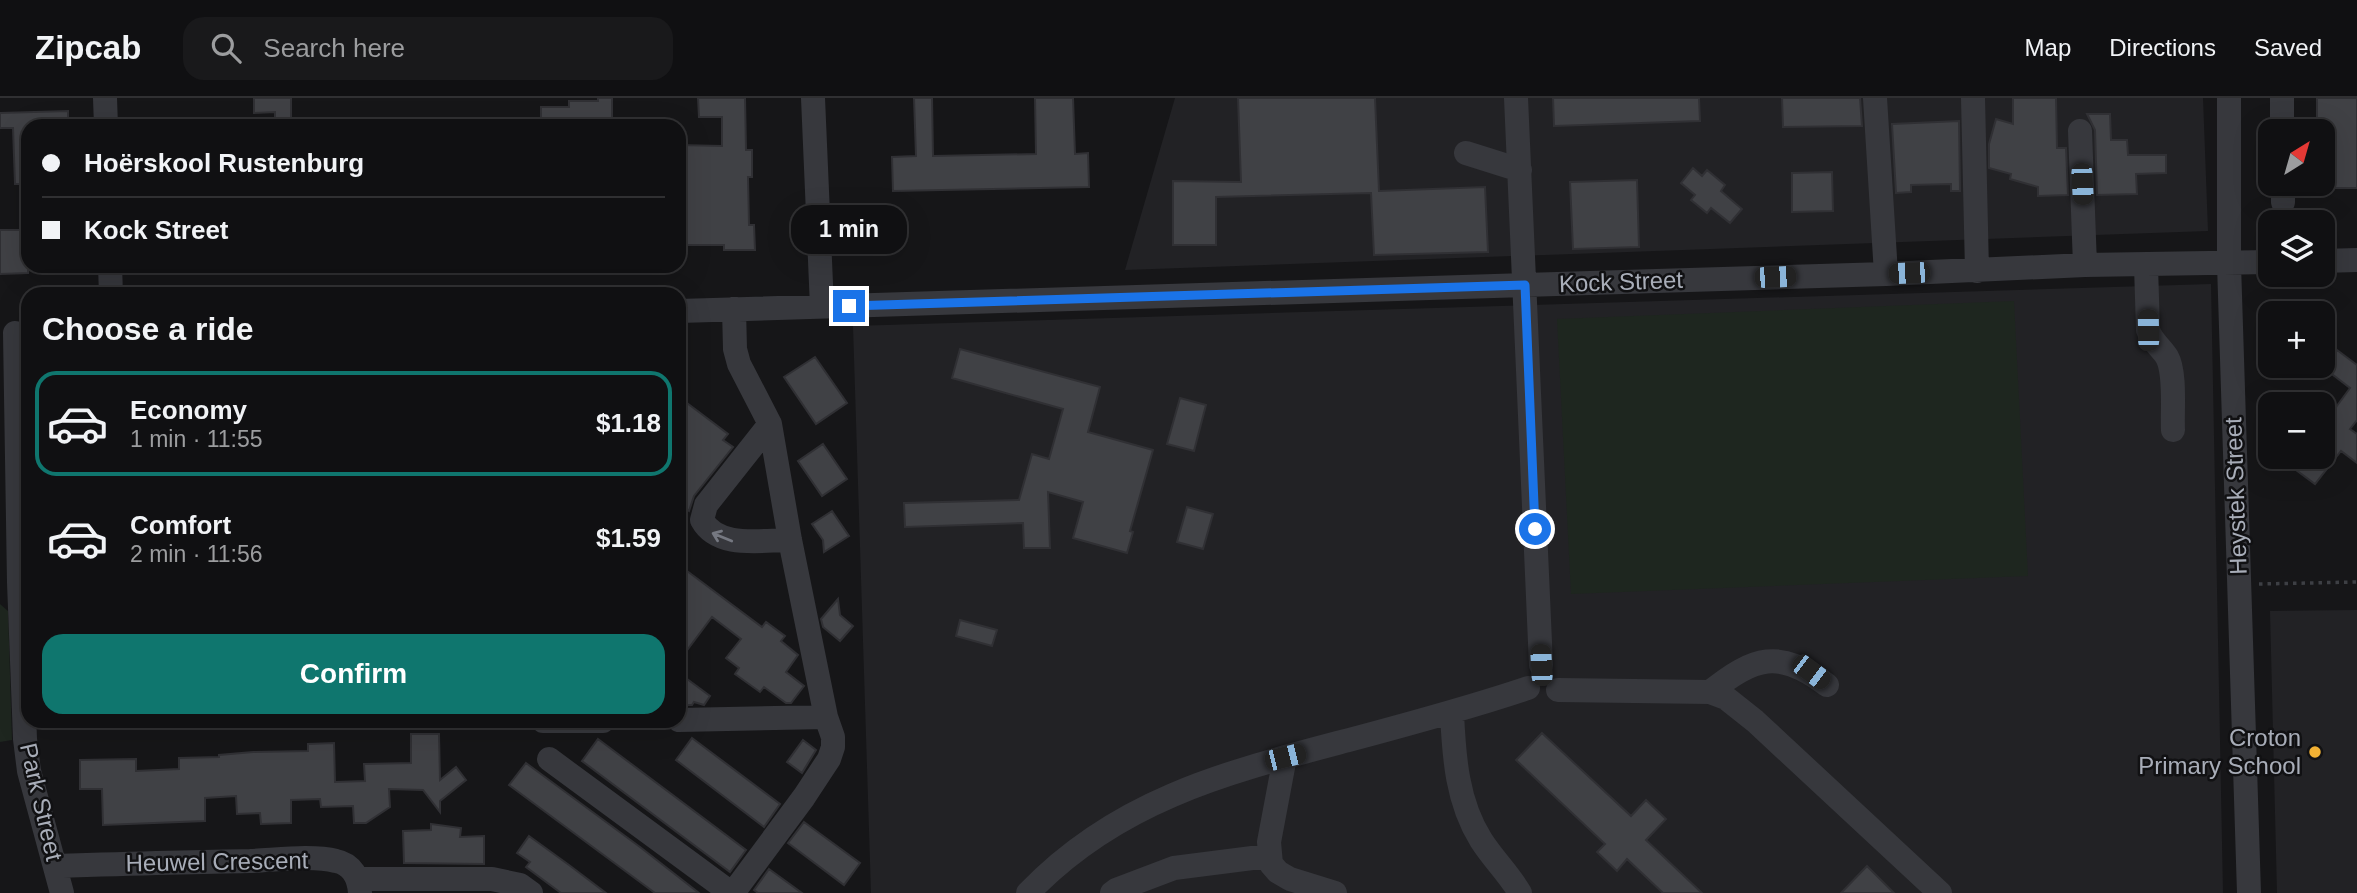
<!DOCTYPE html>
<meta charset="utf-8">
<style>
body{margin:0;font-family:Arial,sans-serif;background:#19191b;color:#f1f3f6;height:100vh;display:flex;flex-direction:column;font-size:26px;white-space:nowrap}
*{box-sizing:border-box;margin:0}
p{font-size:23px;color:#9c9d9f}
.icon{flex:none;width:38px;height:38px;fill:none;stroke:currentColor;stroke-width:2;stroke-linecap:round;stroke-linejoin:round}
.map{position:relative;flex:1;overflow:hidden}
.panel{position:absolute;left:21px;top:189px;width:665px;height:441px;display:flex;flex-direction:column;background:#101012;border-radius:21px;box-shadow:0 7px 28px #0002,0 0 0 2px #303032}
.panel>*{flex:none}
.top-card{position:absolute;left:21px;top:21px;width:665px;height:154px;border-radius:21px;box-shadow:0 7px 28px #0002,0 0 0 2px #303032;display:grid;align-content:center;height:154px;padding:0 21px;background:#101012}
.needle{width:46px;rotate:37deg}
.buttons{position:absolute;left:2258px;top:21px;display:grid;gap:14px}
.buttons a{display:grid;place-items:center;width:77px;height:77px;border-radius:14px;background:#101012;box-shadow:0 7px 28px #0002,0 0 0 2px #303032;font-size:35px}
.end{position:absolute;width:32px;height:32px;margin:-16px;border:9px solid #1a73e8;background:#fff;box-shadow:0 0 0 4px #fff}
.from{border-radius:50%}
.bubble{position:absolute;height:49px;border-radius:21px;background:#101012;box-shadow:0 7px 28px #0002,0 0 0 2px #303032;font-size:23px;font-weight:700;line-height:49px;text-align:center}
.car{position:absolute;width:21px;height:42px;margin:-21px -10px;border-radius:9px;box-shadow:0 0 5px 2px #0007;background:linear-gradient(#222 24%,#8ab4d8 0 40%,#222 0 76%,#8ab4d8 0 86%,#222 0)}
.top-card b{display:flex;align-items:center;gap:24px;height:66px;font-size:26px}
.top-card b+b{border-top:2px solid #303032}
.top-card i{width:18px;height:18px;background:#f1f3f6}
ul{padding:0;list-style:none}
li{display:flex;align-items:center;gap:21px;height:105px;margin:0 14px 10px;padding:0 7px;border:4px solid transparent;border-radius:21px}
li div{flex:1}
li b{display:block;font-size:26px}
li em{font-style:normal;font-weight:700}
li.active{border-color:#0f766e}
li>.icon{width:63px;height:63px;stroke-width:1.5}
h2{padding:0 21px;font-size:32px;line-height:84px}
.cta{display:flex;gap:14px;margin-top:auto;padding:14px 21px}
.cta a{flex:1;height:80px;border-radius:21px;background:#0f766e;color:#fff;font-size:28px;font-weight:700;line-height:80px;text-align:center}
header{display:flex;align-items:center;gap:42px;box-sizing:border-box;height:98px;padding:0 35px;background:#101012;border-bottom:2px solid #303032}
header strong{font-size:33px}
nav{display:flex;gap:38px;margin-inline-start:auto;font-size:24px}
.search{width:490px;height:63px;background:#19191b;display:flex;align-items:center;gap:18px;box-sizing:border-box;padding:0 24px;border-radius:21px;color:#9c9d9f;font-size:26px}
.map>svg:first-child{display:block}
.built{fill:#222225}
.green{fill:#1e261f}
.building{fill:#404145;stroke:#303034;stroke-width:2}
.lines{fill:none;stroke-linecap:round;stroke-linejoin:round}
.path{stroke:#3d3f44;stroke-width:3.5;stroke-dasharray:3.5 5;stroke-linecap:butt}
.minor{stroke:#37383d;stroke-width:24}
.oneway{stroke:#757881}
.route{stroke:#1a73e8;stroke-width:9}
.poi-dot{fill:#f2b134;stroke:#111113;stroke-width:2.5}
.labels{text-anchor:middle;stroke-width:5;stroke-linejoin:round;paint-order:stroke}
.street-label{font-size:24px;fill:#a8adb8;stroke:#111113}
.poi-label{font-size:24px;fill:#a8adb8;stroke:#111113;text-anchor:end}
</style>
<header>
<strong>Zipcab</strong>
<div class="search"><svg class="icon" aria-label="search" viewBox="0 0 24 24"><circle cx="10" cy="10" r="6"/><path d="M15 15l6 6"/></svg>Search here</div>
<nav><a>Map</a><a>Directions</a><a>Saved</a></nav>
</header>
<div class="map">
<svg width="2357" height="795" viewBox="0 0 2357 795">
<rect width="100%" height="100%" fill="#161618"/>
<path class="built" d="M 1175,0 L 2203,0 L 2208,133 L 1125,172 Z
M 2211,186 L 2223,795 L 871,795 L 853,228 Z
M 2357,512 L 2357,795 L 2277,795 L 2270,513 Z"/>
<path class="green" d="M 2014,203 L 2028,478 L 1571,496 L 1557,221 Z
M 0,506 L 8,513 L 12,642 L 0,644 Z"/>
<path class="building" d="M 254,0 L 291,0 L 291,28 L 275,28 L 275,14 L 254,15 Z
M 598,0 L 612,0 L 612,28 L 541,28 L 541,9 L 569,9 L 569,3 L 598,3 Z
M 698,0 L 745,0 L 746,52 L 752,52 L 752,79 L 748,79 L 749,127 L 754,127 L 755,152 L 724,152 L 724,147 L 687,147 L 687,83 L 679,83 L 679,47 L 722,48 L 722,19 L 699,19 Z
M 914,0 L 932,0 L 933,58 L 1036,56 L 1035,0 L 1073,0 L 1075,56 L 1088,55 L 1089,89 L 893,93 L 892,59 L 916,58 Z
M 1238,0 L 1375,0 L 1379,93 L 1485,89 L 1488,154 L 1374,157 L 1371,95 L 1216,99 L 1216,147 L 1173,147 L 1173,83 L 1241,84 Z
M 1553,0 L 1699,0 L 1700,23 L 1554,28 Z
M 1782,0 L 1860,0 L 1862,28 L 1783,29 Z
M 2013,0 L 2056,0 L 2057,50 L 2066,50 L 2068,97 L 2038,98 L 2038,89 L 2010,81 L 2011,76 L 1989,70 L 1989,46 L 1996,21 L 2013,26 Z
M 2317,0 L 2357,0 L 2357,90 L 2322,90 L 2322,33 L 2317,33 Z
M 68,13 L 68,28 L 28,28 L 28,86 L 15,86 L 13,30 L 0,30 L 0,15 Z
M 2087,16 L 2110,16 L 2111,42 L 2127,42 L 2128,57 L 2166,57 L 2166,75 L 2136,76 L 2137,96 L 2097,97 L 2095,32 Z
M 1959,23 L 1960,93 L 1951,93 L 1951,86 L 1911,87 L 1911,94 L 1896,95 L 1892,26 Z
M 1693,70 L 1702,78 L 1707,72 L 1725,87 L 1721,93 L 1742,111 L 1730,125 L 1711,110 L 1707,115 L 1691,102 L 1695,97 L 1681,85 Z
M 1832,74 L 1833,113 L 1792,114 L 1792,75 Z
M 1637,82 L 1639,149 L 1573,151 L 1570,84 Z
M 0,132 L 28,132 L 28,175 L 0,176 Z
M 960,251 L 1100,289 L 1088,334 L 1153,352 L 1130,433 L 1133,434 L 1127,455 L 1073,440 L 1083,404 L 1048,394 L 1050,450 L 1024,450 L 1023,425 L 905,429 L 904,405 L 1019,402 L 1032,356 L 1049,361 L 1063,311 L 952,280 Z
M 2337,252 L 2357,267 L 2357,322 L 2350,331 L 2357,336 L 2357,365 L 2341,353 L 2315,386 L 2292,369 L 2300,359 L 2322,359 L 2322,310 L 2331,316 L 2350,290 L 2324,270 Z
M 815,259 L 847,305 L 816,326 L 784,279 Z
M 679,299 L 728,336 L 723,342 L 733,349 L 694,398 L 689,413 L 679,406 Z
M 1180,300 L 1206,307 L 1194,353 L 1167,346 Z
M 823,346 L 847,381 L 822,398 L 798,363 Z
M 1187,409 L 1213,416 L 1203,451 L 1177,444 Z
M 832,413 L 849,438 L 824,454 L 823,442 L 812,426 Z
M 679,467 L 762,529 L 766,524 L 785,538 L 781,543 L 798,557 L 786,574 L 804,588 L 791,605 L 786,605 L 764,589 L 760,594 L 735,576 L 739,570 L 726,560 L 741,541 L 712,519 L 679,563 Z
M 838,501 L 840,517 L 853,528 L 840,543 L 823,529 L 821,521 Z
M 960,522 L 997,532 L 992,548 L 956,538 Z
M 679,575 L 710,598 L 704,607 L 694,604 L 692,607 L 682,607 L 679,605 Z
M 1542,635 L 1631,718 L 1646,702 L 1666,721 L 1646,742 L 1702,795 L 1663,795 L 1627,761 L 1617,773 L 1597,754 L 1605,746 L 1516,662 Z
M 411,636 L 439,636 L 440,682 L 456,669 L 466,682 L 440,703 L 440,714 L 423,692 L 389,691 L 390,709 L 366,725 L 354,725 L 353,708 L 321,709 L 320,701 L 291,702 L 291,725 L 261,726 L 260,715 L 237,716 L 236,698 L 205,700 L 205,723 L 103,727 L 102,691 L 80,691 L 80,662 L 136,661 L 136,673 L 179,671 L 179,660 L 219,659 L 219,657 L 253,654 L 308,653 L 308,646 L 334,645 L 335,684 L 365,683 L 364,666 L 411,665 Z
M 692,640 L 780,706 L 764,729 L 676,662 Z
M 598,641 L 746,752 L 730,774 L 582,663 Z
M 803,642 L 816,652 L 802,675 L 787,664 Z
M 526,665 L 640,749 L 699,795 L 655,795 L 509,687 Z
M 804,724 L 860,765 L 844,787 L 788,745 Z
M 431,726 L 461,730 L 460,739 L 484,738 L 484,766 L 404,765 L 403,733 L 431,732 Z
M 529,738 L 569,767 L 606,795 L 561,795 L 526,769 L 530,764 L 517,755 Z
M 1867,768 L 1894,795 L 1841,795 Z
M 769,771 L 802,795 L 758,795 L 754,792 Z"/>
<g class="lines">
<path class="path" d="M 2259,486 L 2357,484"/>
<path class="minor" d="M 105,0 L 106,28
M 813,0 L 822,209
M 1516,0 L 1541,567
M 1875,0 L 1886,176
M 1973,0 L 1977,173
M 2229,0 L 2229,166 L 2249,795
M 2282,0 L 2282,33
M 2080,33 L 2085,167
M 1466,55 L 1520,72
M 2283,86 L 2283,104
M 2322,163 L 2357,162
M 110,168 L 111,196
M 2146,168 L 2148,232 C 2152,244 2161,249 2167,259 C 2176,275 2172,313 2173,332
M 679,213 L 1886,176 L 2085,167 L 2270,164
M 15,235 L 19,484 L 25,641 L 29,673 L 62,795
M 770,326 L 706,407 L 702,422 C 718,451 761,442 790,442
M 1558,592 L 1710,594 L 1726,600 L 1755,623 L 1940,795
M 1710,594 C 1754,559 1779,550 1827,587
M 1452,615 C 1454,659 1457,704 1481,742 C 1493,761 1509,776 1520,795
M 679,622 L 826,619
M 543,623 L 603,623
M 1285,659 L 1269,744 L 1271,766 L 1278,774 L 1290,781 L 1335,795
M 549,661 L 731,795
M 55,768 C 120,766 185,764 250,763 C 276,762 312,757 336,763 C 352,766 359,780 360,795
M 358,781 L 492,781 L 520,787 L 531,795
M 733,795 L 804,699 L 829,661 L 833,649 L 833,639 L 826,619 L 790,442 L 770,326 L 739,266 L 735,251 L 734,211
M 1028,795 C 1118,701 1228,674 1349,642 C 1409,626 1469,610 1528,590
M 1112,795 L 1116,792 L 1174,770 L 1268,758"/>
</g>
<defs><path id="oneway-shaft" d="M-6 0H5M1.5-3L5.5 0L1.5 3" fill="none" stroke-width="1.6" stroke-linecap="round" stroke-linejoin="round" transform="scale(1.75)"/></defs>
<use class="oneway" href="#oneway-shaft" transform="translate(722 439) rotate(-158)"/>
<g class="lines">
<path class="route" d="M 849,208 L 1525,187 L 1535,431"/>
</g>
<circle class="poi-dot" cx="2315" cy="654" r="7"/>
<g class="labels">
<g class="street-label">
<text transform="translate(1621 184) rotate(-2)" y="8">Kock Street</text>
<text transform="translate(2236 398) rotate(-92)" y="8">Heystek Street</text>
<text transform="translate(41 704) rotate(77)" y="8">Park Street</text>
<text transform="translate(217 764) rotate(-1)" y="8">Heuwel Crescent</text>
</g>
<g class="poi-label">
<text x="2301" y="648">Croton<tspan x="2301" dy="28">Primary School</tspan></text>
</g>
</g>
</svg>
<div class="buttons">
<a><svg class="needle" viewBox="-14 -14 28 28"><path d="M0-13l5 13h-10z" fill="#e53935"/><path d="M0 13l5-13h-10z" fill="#9c9d9f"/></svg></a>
<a><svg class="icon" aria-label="layers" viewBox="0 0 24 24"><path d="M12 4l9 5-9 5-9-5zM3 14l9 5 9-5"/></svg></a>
<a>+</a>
<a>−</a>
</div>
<i class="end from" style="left:1535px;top:431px"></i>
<i class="end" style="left:849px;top:208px"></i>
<div class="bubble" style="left:791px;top:107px;width:116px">1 min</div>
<i class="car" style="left:2082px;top:86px;rotate:177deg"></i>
<i class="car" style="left:1909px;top:175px;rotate:268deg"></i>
<i class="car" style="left:1775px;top:179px;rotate:88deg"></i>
<i class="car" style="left:2148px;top:232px;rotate:359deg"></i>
<i class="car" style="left:1541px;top:567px;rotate:357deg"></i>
<i class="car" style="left:1811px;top:574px;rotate:127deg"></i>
<i class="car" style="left:1285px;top:659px;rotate:76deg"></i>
<div class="top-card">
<b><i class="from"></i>Hoërskool Rustenburg</b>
<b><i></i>Kock Street</b>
</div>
<section class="panel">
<h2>Choose a ride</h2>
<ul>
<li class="active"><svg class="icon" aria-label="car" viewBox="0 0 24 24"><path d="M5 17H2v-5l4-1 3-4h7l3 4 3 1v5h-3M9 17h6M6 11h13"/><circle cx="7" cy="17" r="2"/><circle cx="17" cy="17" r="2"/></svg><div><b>Economy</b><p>1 min · 11:55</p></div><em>$1.18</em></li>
<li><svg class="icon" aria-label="car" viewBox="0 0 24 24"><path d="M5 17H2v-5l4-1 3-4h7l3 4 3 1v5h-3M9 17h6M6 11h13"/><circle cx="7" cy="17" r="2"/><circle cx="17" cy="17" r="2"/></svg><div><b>Comfort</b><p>2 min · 11:56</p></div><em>$1.59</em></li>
</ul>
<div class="cta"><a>Confirm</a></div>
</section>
</div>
